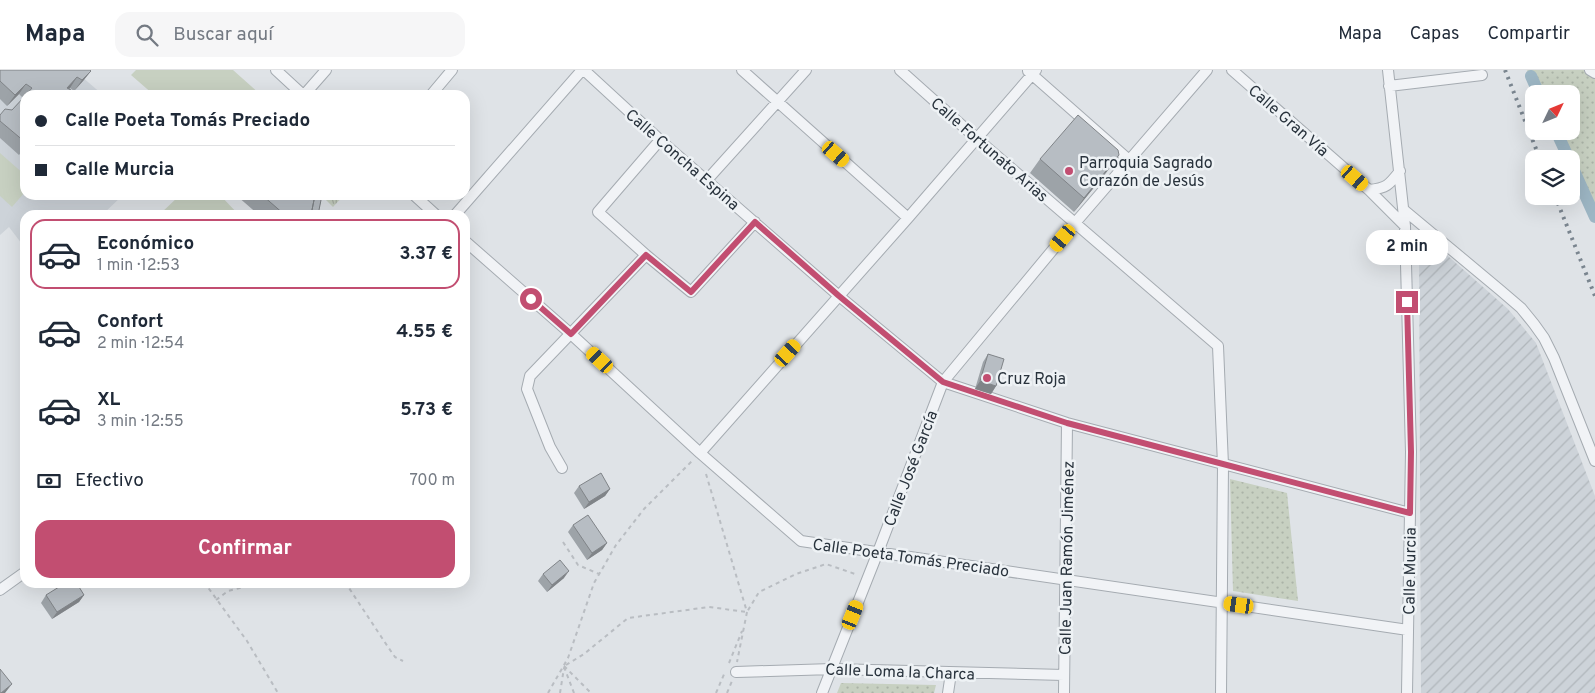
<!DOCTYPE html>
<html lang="es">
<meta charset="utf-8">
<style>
body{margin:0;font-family:Overpass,sans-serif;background:#f6f6f7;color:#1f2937;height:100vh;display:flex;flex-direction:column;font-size:19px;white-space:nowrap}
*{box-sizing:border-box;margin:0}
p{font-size:16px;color:#747a83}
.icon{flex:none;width:28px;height:28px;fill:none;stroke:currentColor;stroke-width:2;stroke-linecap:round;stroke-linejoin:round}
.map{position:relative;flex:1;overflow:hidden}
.details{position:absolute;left:20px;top:140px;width:450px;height:378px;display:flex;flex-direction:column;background:#fff;border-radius:15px;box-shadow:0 5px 20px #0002}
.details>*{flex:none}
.top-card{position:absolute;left:20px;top:20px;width:450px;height:110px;border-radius:15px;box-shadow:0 5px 20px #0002;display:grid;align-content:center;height:110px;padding:0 15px;background:#fff}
.needle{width:32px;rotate:47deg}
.fabs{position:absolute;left:1525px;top:15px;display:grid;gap:10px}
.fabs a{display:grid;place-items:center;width:55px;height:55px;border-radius:10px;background:#fff;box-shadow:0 5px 20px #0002;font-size:25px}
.end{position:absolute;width:22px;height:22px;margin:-11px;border:6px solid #c24e71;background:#fff;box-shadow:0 0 0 2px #fff}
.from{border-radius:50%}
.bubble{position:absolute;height:35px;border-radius:15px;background:#fff;box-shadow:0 5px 20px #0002;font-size:16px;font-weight:700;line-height:35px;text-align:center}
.car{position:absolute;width:15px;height:30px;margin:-15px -8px;border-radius:6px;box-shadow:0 0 4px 1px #0007;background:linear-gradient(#f5c518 24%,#345 0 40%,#f5c518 0 76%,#345 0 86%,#f5c518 0)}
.top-card b{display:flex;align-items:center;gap:18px;height:48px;font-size:19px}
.top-card b+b{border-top:1px solid #e0e1e3}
.top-card i{width:12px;height:12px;background:#1f2937}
ul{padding:9px 0 0;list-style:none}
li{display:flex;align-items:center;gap:15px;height:70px;margin:0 10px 8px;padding:0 5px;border:2px solid transparent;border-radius:15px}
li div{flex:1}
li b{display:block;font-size:19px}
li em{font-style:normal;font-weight:700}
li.current{border-color:#c24e71}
li>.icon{width:45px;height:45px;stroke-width:1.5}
.pay{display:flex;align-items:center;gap:12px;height:55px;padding:0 15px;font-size:19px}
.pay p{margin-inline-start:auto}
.action{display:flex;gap:10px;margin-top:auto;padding:10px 15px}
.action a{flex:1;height:58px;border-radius:15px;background:#c24e71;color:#fff;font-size:20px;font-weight:700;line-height:58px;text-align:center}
header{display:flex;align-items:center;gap:30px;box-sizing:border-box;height:70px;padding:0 25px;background:#fff;border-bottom:1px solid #e0e1e3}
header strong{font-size:24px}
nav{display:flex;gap:28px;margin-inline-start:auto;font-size:18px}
.search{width:350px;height:45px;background:#f6f6f7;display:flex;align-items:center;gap:12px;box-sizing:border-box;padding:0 18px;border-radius:15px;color:#747a83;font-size:19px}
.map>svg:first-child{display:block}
.built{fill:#cdd3d9}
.industrial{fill:url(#industrial-furrows)}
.grass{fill:url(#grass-tufts)}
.park{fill:url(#park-dots)}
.garden{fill:#c7d0c1}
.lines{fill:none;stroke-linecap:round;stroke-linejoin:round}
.canal{stroke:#9db6c4;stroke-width:12}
.street-casing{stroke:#a5abb1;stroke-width:12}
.path{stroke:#b9bdc2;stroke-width:2;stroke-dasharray:4 4;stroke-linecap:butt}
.street{stroke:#f1f3f6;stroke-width:10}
.rail{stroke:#7a858f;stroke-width:4;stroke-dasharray:2.5 5;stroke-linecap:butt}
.wall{fill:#9da3a8}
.shaded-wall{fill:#808488}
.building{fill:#b7bdc3;stroke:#808488}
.route{stroke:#c24e71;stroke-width:6}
.poi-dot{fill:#c24e71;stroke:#eef2f5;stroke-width:2}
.labels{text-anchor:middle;stroke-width:5;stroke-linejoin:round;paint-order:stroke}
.street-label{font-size:16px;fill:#29333d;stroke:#eef2f5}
.poi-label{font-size:16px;fill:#29333d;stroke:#eef2f5;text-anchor:start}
</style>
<header>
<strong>Mapa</strong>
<div class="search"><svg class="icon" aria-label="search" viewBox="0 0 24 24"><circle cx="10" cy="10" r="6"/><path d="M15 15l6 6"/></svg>Buscar aquí</div>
<nav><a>Mapa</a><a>Capas</a><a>Compartir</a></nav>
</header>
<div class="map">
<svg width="1595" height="623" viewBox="0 0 1595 623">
<defs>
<pattern id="industrial-furrows" width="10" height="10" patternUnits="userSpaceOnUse" patternTransform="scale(1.25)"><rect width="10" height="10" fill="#cdd3d9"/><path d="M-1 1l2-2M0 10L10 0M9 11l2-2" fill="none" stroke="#b0b6bb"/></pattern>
<pattern id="grass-tufts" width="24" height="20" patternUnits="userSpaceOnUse" patternTransform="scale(1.25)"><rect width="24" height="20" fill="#c7d0c1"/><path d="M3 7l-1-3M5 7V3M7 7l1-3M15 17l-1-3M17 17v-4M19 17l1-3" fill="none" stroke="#abb3a7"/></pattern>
<pattern id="park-dots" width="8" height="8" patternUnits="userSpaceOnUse" patternTransform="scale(1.25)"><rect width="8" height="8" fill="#c7d0c1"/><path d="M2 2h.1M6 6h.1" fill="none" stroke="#abb3a7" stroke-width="1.8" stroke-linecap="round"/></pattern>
</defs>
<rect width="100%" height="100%" fill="#dfe3e7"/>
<path class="built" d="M 0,0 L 74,0 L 103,25 L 25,25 L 25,125 L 123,125 L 102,145 L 25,145 L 25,178 L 9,157 L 0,165 Z"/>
<path class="industrial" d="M 1419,179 L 1440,179 L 1508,239 L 1536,273 L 1595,426 L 1595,623 L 1421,623 Z"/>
<path class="grass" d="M 326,125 L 344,125 L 333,137 L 326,130 Z"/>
<path class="park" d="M 1527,0 L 1590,0 L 1595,3 L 1595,134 L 1558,61 L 1571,61 L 1571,24 L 1539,24 Z
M 1230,409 L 1287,423 L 1298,531 L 1233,521 Z
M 841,613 L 936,615 L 934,623 L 837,623 Z"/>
<path class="garden" d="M 136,0 L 233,0 L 261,25 L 154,25 L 131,5 Z
M 0,83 L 25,105 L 25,122 L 12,137 L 0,126 Z
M 180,125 L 220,125 L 239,145 L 159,145 Z"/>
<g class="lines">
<path class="canal" d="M 1531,6 L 1539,24
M 1556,61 L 1569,89
M 1571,94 L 1595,147"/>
<defs>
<path id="street" d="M 276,0 L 303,25
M 584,0 L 660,70 L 839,226 L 943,312 L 1067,353 L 1410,443
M 742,0 L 908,148
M 900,0 L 976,68 L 1218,276 L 1223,395 L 1221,623
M 1232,0 L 1369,120 L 1405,156
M 1388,0 L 1405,156 L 1411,382 L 1407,623
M 1590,0 L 1595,3
M 1028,1 L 1129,90
M 1389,16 L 1482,5
M 304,25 L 326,0
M 431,25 L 452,0
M 660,70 L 598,142 L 646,185 L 691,222 L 755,152
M 707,110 L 806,0
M 1369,120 C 1387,118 1389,115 1400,101
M 414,125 L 436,145
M 1404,140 L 1500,220 L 1521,238 L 1534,254 L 1544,268 L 1554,288 L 1595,391
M 455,145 L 582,0
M 465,171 L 571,264 L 700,383 L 801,471 L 1408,560
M 700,383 L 908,148 L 1036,0
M 562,398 L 550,377 L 527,319 L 530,306 L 646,185
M 0,520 L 25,502
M 736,602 L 832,599 L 1064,605
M 822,623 L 878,482 L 943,312 L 1075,153 L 1207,0
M 948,623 L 951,603
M 1064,623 L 1067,353"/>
</defs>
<use href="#street" class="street-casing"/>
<path class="path" d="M 706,404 L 747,542 L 737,592
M 563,472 L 578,495 L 599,504
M 204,512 L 247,571 L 278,623
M 345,512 L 388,577 L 395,587 L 403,591
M 216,530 L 228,521 L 264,512
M 729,593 L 742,561
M 566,595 L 584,584 L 628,548 L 709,537 L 747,542 L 759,522 L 796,504 L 826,494 L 858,505
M 564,596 L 591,623
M 564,597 L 574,623
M 548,623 L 568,588 L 594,513 L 616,475 L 644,439 L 692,391
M 560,623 L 564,598
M 716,623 L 725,602
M 727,623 L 732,611"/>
<use href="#street" class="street"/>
<path class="rail" d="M 1505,0 L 1540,89
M 1555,126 L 1595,226"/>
</g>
<path class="wall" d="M 0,0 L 91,1 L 83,11 L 74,21 L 70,18 L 69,19 L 71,20 L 67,25 L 25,25 L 25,78 L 19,85 L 0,68 L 0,45 L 12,40 L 23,28 L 19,24 L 7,36 L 0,29 Z
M 1119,85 L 1109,99 L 1074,142 L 1030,103 L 1040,89 Z
M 238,125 L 322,125 L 318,145 L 259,145 L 237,126 Z
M 988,284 L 996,316 L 991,324 L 975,319 L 983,292 Z
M 579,416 L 610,419 L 605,426 L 584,439 L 574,423 Z
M 573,455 L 607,473 L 602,480 L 587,490 L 568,462 Z
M 543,504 L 564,508 L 547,522 L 538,511 Z
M 46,525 L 84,525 L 79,532 L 52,549 L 41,533 Z"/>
<path class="shaded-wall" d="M 91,1 L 83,11 L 74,21 L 82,10 Z
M 77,7 L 70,18 L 63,25 L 67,18 Z
M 26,14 L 19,24 L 7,36 L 15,25 Z
M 1119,85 L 1109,99 L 1074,142 L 1084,128 Z
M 980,311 L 996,316 L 991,324 L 975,319 Z
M 610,419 L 605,426 L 584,439 L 589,432 Z
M 607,473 L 602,480 L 587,490 L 592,483 Z
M 569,501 L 564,508 L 547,522 L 552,515 Z
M 84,525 L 79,532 L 52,549 L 57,542 Z
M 12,614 L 5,623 L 1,623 Z"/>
<path class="building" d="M 0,0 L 90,0 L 91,1 L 82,10 L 77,7 L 67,18 L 71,20 L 66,25 L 26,25 L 32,18 L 26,14 L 15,25 L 0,11 Z
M 25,26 L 25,72 L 0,51 L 0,45 L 5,39 L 12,40 Z
M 1078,45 L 1118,80 L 1119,85 L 1084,128 L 1040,89 Z
M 262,125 L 315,125 L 311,145 L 285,145 Z
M 315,125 L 322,125 L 318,145 L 311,145 Z
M 988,284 L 1004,289 L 996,316 L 980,311 Z
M 601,403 L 610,419 L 589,432 L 579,416 Z
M 588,445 L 607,473 L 592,483 L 573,455 Z
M 560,490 L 569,501 L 552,515 L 543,504 Z
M 67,512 L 76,512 L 84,525 L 57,542 L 46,525 Z
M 0,599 L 12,614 L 1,623 L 0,623 Z"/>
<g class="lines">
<path class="route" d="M 531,229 L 571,264 L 646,185 L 691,222 L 755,152 L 839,226 L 943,312 L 1067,353 L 1410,443 L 1411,382 L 1407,232"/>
</g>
<g class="poi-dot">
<circle cx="1069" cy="101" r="5"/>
<circle cx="987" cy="308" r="5"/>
</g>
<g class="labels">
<g class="street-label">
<text transform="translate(1289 50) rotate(41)" y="6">Calle Gran Vía</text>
<text transform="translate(990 79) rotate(41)" y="6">Calle Fortunato Arias</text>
<text transform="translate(683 89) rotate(41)" y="6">Calle Concha Espina</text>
<text transform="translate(910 398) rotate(-69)" y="6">Calle José García</text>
<text transform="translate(911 487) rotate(8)" y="6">Calle Poeta Tomás Preciado</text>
<text transform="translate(1066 488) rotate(-89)" y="6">Calle Juan Ramón Jiménez</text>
<text transform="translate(1409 501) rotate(-89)" y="6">Calle Murcia</text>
<text transform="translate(900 601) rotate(2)" y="6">Calle Loma la Charca</text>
</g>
<g class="poi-label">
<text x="1079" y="98">Parroquia Sagrado<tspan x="1079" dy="18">Corazón de Jesús</tspan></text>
<text x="997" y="314">Cruz Roja</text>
</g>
</g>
</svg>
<div class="fabs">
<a><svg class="needle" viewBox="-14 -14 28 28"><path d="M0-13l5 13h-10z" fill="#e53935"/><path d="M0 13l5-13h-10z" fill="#747a83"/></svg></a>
<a><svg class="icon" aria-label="layers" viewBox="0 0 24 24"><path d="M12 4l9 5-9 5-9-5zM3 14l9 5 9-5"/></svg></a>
</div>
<i class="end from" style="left:531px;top:229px"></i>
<i class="end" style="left:1407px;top:232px"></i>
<div class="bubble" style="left:1366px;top:160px;width:82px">2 min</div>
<i class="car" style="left:836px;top:84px;rotate:131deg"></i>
<i class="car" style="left:1355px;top:108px;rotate:131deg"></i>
<i class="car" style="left:1063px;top:168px;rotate:220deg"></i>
<i class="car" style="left:788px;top:283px;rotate:42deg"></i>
<i class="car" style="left:600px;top:290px;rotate:313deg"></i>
<i class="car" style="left:1239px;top:535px;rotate:278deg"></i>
<i class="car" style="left:853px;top:545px;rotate:22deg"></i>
<div class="top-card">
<b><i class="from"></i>Calle Poeta Tomás Preciado</b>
<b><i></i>Calle Murcia</b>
</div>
<section class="details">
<ul>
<li class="current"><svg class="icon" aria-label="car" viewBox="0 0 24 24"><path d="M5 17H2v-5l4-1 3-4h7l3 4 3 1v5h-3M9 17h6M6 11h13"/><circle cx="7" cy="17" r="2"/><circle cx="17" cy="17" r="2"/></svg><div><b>Económico</b><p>1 min · 12:53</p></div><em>3.37 €</em></li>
<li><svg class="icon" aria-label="car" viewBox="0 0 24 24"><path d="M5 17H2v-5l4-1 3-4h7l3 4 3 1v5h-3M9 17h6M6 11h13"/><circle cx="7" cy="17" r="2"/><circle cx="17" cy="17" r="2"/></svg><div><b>Confort</b><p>2 min · 12:54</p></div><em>4.55 €</em></li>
<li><svg class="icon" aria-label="car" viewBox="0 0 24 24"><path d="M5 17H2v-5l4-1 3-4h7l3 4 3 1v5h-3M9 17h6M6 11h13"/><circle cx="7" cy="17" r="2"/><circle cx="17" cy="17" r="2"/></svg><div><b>XL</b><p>3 min · 12:55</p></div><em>5.73 €</em></li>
</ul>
<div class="pay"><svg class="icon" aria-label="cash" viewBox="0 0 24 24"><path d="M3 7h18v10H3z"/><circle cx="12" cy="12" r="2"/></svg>Efectivo<p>700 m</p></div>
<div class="action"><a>Confirmar</a></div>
</section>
</div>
